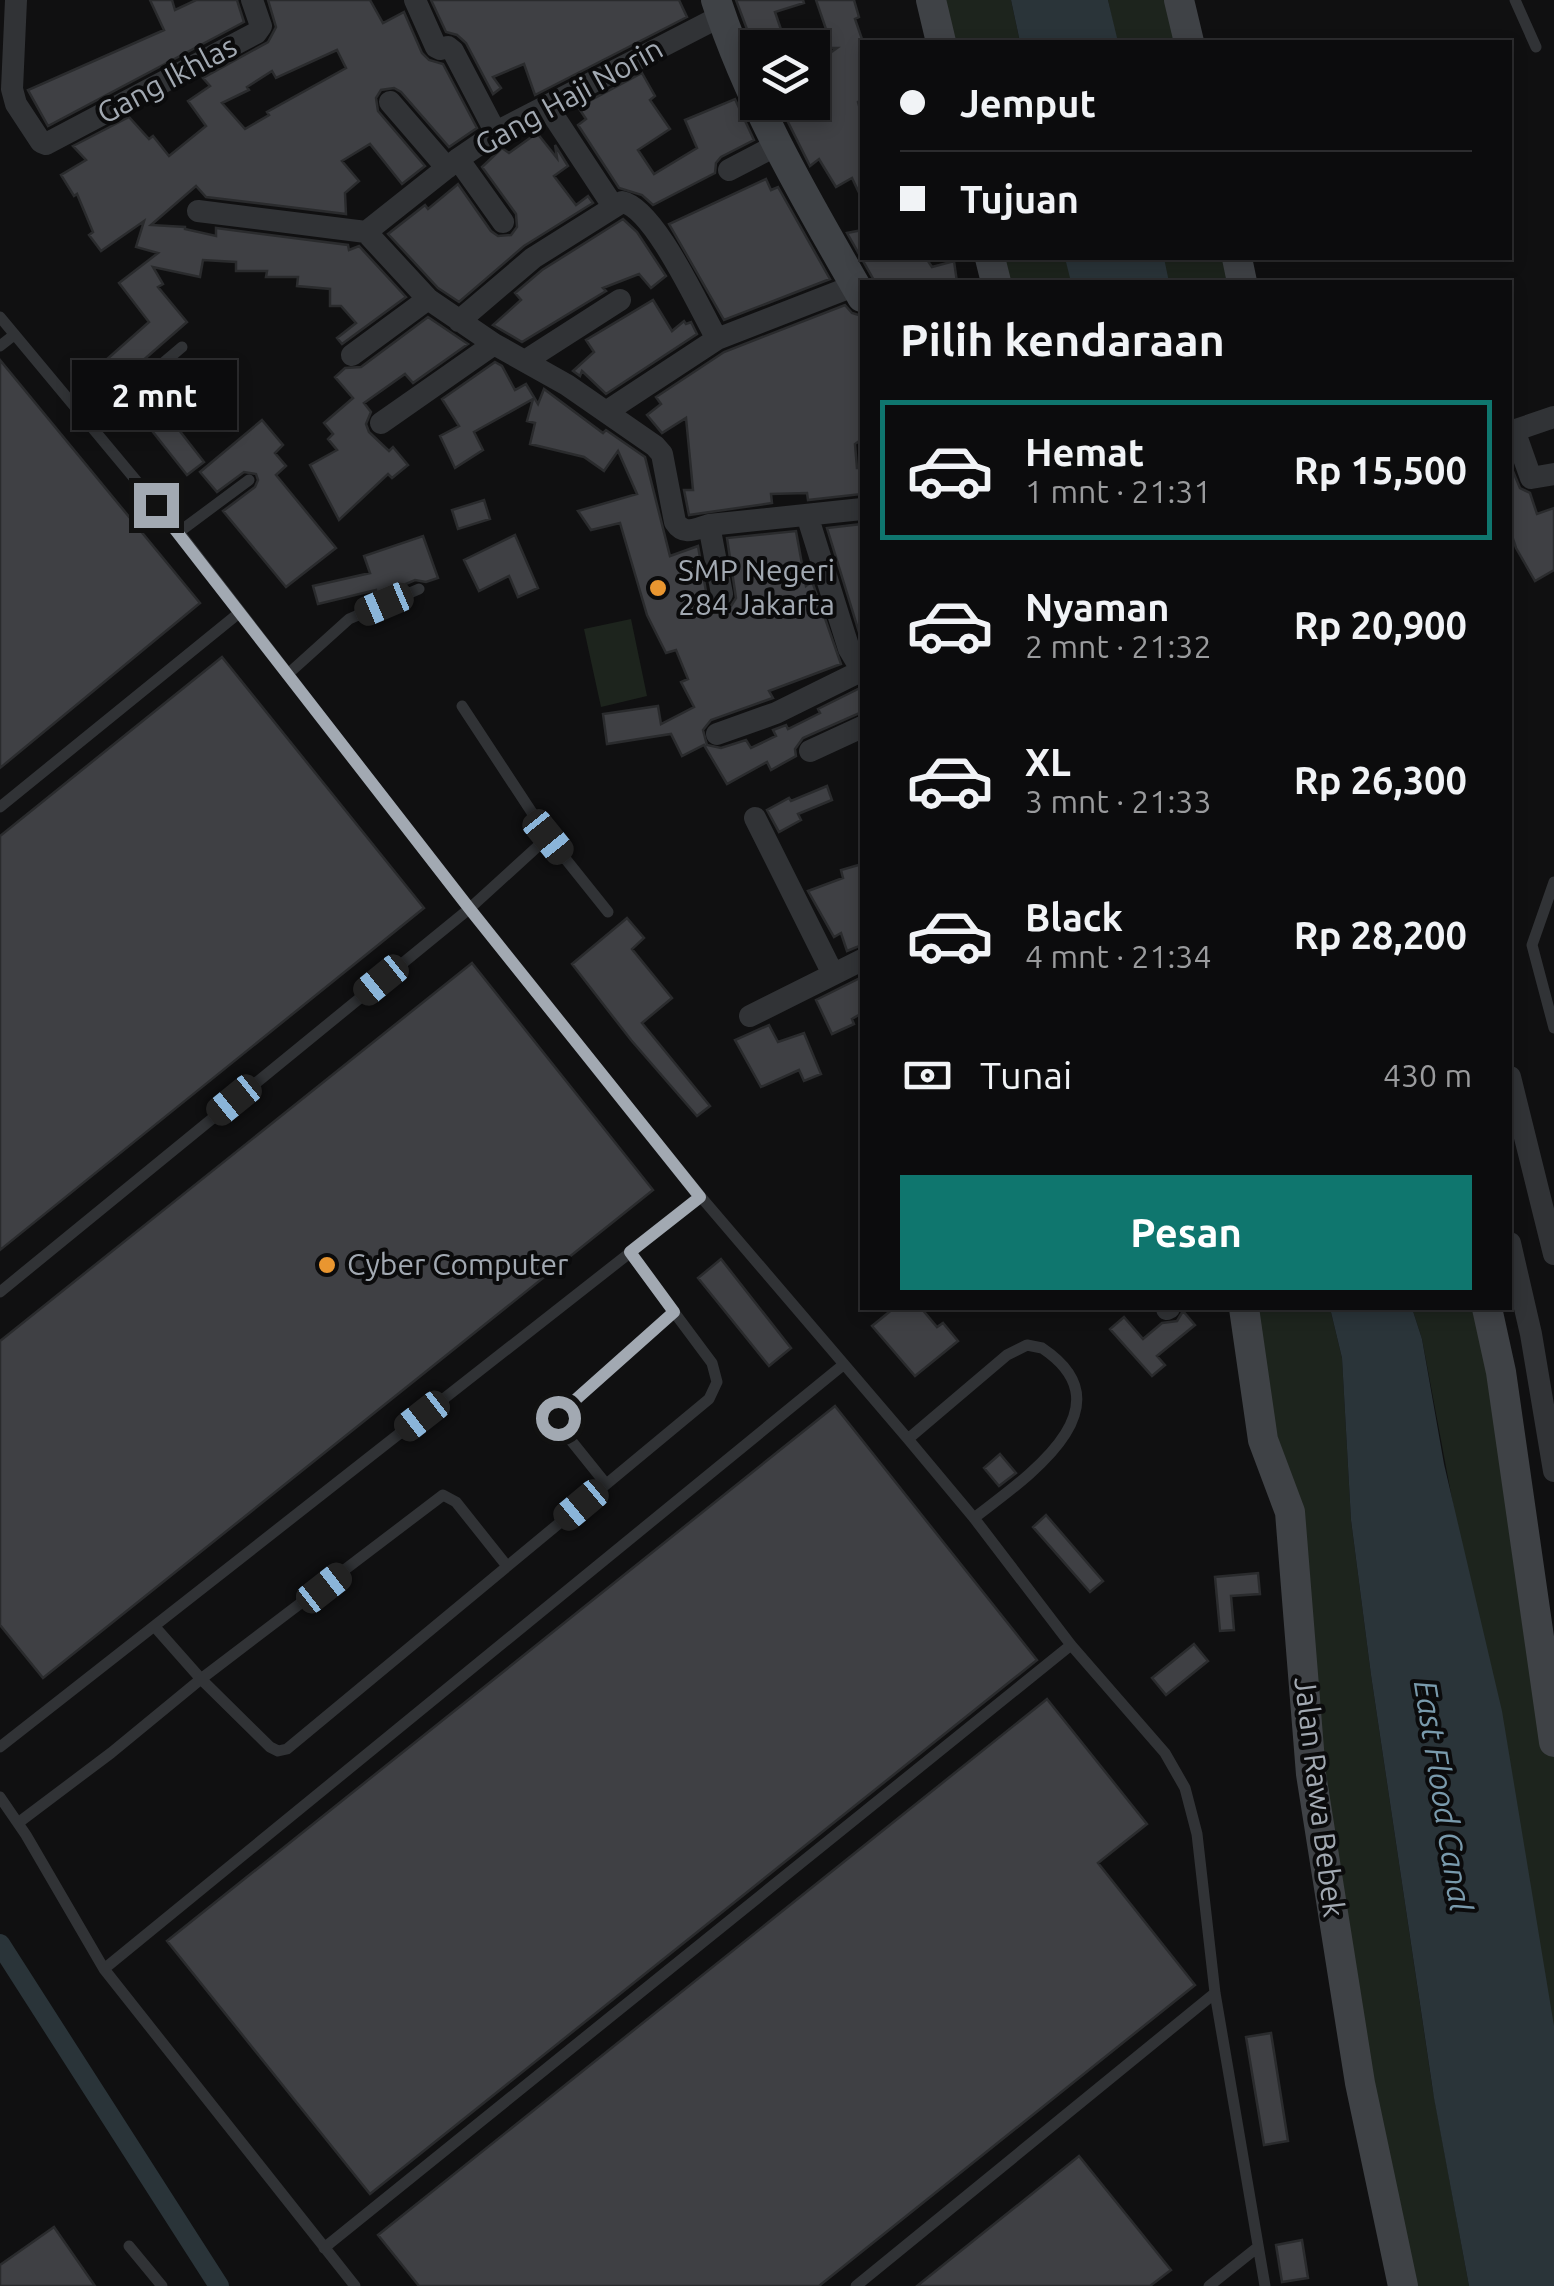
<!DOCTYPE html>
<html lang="id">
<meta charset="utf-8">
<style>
body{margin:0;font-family:Ubuntu,sans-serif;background:#151516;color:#f1f3f6;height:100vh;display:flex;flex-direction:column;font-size:38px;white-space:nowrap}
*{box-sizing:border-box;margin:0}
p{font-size:32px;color:#9a9b9d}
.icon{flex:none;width:55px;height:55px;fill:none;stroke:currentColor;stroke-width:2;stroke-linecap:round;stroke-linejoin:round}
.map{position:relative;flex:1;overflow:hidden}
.panel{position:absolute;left:860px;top:280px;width:652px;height:1030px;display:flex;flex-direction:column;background:#0c0c0d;border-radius:0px;box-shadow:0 5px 15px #0003,0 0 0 2px #2c2c2e}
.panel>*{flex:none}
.top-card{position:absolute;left:860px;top:40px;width:652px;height:220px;border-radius:0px;box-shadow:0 5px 15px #0003,0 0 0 2px #2c2c2e;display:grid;align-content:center;height:220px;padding:0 40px;background:#0c0c0d}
.fabs{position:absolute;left:740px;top:30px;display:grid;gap:20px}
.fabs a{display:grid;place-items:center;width:90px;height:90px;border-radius:0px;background:#0c0c0d;box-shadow:0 5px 15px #0003,0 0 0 2px #2c2c2e;font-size:50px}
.end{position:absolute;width:45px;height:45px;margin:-22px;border:12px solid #a2a9b2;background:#111;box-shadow:0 0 0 5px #111}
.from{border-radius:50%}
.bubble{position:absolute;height:70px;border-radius:0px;background:#0c0c0d;box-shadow:0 5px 15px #0003,0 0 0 2px #2c2c2e;font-size:32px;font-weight:700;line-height:70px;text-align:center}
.car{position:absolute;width:30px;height:60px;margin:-30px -15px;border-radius:12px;box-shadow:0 0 8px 2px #0007;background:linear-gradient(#222 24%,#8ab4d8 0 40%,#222 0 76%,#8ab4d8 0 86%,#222 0)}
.top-card b{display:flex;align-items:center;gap:35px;height:95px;font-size:38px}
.top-card b+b{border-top:2px solid #2c2c2e}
.top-card i{width:25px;height:25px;background:#f1f3f6}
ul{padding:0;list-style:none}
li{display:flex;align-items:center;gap:30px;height:140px;margin:0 20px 15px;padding:0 20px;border:5px solid transparent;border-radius:0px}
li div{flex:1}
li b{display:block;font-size:38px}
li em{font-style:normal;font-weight:700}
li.active{border-color:#0f766e}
li>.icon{width:90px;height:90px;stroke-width:1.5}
h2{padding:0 40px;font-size:45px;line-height:120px}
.pay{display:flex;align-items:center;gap:25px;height:110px;padding:0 40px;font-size:38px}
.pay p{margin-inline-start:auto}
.cta{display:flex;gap:20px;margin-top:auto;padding:20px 40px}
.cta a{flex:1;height:115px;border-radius:0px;background:#0f766e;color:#fff;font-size:40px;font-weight:700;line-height:115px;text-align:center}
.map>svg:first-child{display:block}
.green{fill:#1d241d}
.water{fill:#2a3439}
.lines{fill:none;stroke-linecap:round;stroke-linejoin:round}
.canal{stroke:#2a3439;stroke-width:20}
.building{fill:#3f4044;stroke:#2a2b2d;stroke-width:2.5;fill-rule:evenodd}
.lane{stroke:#313336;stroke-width:11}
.street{stroke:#313336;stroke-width:22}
.secondary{stroke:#3f4246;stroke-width:30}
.route{stroke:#a2a9b2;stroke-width:12}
.poi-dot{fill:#e99630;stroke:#0b0b0c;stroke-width:4}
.labels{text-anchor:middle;stroke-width:8;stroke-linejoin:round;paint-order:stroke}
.street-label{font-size:30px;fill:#a2a9b2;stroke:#0b0b0c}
.poi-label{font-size:30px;fill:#a2a9b2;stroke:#0b0b0c;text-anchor:start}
.water-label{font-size:32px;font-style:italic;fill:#799aac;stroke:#0b0b0c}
</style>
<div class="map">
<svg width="1554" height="2286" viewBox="0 0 1554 2286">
<rect width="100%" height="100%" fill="#101011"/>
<path class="green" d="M 932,0 L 1011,0 L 1020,42 L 942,42 Z
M 1108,0 L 1179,0 L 1189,42 L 1117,42 Z
M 990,258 L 1066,258 L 1072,282 L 996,282 Z
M 1162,258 L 1236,258 L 1241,282 L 1168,282 Z
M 631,619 L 647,696 L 601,707 L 584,629 Z
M 1244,1308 L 1330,1308 L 1342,1358 L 1351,1520 L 1371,1675 L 1432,2085 L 1469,2286 L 1403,2286 L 1379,2173 L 1290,1512 Z
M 1412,1308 L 1487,1308 L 1554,1739 L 1554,2042 L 1422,1339 Z"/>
<path class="water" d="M 1011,0 L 1108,0 L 1118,42 L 1020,42 Z
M 1065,258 L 1164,258 L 1169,282 L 1071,282 Z
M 1330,1308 L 1412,1308 L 1422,1339 L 1444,1464 L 1502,1711 L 1554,2026 L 1554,2286 L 1469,2286 L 1434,2098 L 1371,1675 L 1351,1520 L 1342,1358 Z"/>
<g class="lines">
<path class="canal" d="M 0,1944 L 219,2286"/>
</g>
<path class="building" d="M 150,0 L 172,0 L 175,10 L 196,0 L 237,0 L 244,22 L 48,126 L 28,90 L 164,30 Z
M 268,0 L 370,0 L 383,23 L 404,12 L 422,53 L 429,60 L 443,64 L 477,128 L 449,147 L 401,92 L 394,88 L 381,90 L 376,98 L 378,111 L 425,166 L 402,184 L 370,144 L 342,161 L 359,181 L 345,193 L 346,214 L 206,197 L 196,186 L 151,225 L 185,227 L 185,229 L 216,236 L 216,228 L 348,245 L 349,250 L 359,246 L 406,297 L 342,344 L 337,338 L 356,323 L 341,306 L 330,306 L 330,289 L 297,286 L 298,277 L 266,277 L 267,271 L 236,271 L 236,262 L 203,260 L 200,277 L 153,267 L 163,284 L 158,287 L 187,322 L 132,370 L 135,374 L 124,384 L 105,361 L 149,322 L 119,283 L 158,253 L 136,247 L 144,221 L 101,251 L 89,235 L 93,232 L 77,194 L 74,196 L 61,175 L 86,160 L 73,146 L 129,117 L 149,139 L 153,136 L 169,156 L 206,126 L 188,101 L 210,86 L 203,78 L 268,42 L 276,27 ZM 337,50 L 346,68 L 267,112 L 269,115 L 245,129 L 222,103 L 249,90 L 247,87 L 272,71 L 276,78 Z
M 431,0 L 679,0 L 687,17 L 535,95 L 524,64 L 493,77 L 501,88 L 493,94 L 466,43 L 457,35 L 446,32 Z
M 736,0 L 803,0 L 804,3 L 775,12 L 786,44 L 754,48 Z
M 816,0 L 854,0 L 859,17 L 855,19 L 863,42 L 862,99 L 858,102 L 862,116 L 862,199 L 852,178 L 836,187 L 819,159 L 810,166 L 778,102 L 812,102 L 812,66 L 837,48 L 783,48 L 826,29 Z
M 642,73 L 655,96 L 650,100 L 670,129 L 638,150 L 654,174 L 697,148 L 685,120 L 735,99 L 754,140 L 721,157 L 716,163 L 715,173 L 653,205 L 642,195 L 619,188 L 578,125 L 586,119 L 578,107 Z
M 537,133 L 557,158 L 555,145 L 568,166 L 554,176 L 576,205 L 588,196 L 593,203 L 524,246 L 459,302 L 438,288 L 388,234 L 425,205 L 428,209 L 458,184 L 491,231 L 498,236 L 511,235 L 517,227 L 516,214 L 482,167 L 502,148 L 509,153 Z
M 766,179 L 771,190 L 778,187 L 830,279 L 724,320 L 669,224 Z
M 623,219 L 637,232 L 666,276 L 651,288 L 639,274 L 603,288 L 606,291 L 522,342 L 493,325 L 521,300 L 515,293 L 542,270 Z
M 862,230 L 862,258 L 926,258 L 932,267 L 954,261 L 957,282 L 875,282 L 847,233 Z
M 653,300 L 672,331 L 684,321 L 686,324 L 691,322 L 697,334 L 606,394 L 582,371 L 580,376 L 573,371 L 594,352 L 586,340 Z
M 845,305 L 852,313 L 862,316 L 862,439 L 855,444 L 857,468 L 862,468 L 862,494 L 808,500 L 807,493 L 771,494 L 772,503 L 689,515 L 684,490 L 693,490 L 686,418 L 662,433 L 647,415 L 661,404 L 656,397 L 724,352 Z
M 428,317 L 468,344 L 413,383 L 405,374 L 364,403 L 371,412 L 366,424 L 369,432 L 389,451 L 393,447 L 408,465 L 392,478 L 388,474 L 339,520 L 310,465 L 337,450 L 328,439 L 333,434 L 324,423 L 353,398 L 335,377 L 345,368 L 361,367 Z
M 0,360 L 200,603 L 0,768 Z
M 495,362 L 502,366 L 515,390 L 526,384 L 538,404 L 544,389 L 603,433 L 606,430 L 645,457 L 670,556 L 698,546 L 707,597 L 716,608 L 731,606 L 736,598 L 727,538 L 796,531 L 806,586 L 812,581 L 841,664 L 769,691 L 773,698 L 770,699 L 711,720 L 703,730 L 707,745 L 721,748 L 746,740 L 751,748 L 776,736 L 773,730 L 786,725 L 788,729 L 820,713 L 818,709 L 862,687 L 862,712 L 803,738 L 795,749 L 796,756 L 771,770 L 767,762 L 727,784 L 704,745 L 682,756 L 671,734 L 607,744 L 603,714 L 658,706 L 661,724 L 694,707 L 681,682 L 688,679 L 676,650 L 666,653 L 647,615 L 620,523 L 591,530 L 578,511 L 637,494 L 618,451 L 604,471 L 584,457 L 530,444 L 535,423 L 527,421 L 533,399 L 474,432 L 483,450 L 455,468 L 440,436 L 459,426 L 442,399 Z
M 147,389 L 204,462 L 187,475 L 130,403 Z
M 262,420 L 283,445 L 275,453 L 286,466 L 276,475 L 336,548 L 286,587 L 223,511 L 255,487 L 258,480 L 256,474 L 244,472 L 217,492 L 200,472 Z
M 1510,464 L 1520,488 L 1530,493 L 1537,514 L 1554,508 L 1554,570 L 1535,581 L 1516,548 L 1510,530 Z
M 484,500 L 490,519 L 458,529 L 452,510 Z
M 862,524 L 862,642 L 827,528 Z
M 515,535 L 538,588 L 518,597 L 509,576 L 479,591 L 464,560 Z
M 423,536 L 438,578 L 426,582 L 415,580 L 378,596 L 376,590 L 318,604 L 313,586 L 370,573 L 364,556 Z
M 222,657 L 424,908 L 0,1250 L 0,836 Z
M 827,786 L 832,800 L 798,814 L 801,820 L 779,832 L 767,810 L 789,798 L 791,801 Z
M 862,864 L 862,945 L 847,951 L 841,933 L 834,937 L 808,891 L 843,878 L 841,870 Z
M 627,918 L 644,938 L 632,949 L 672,998 L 642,1023 L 710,1106 L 697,1116 L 631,1040 L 572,964 Z
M 472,963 L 653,1190 L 43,1678 L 0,1625 L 0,1341 Z
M 862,977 L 862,1013 L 852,1019 L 854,1024 L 832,1034 L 816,1000 Z
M 769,1025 L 778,1042 L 804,1033 L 821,1074 L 804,1081 L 799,1070 L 761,1087 L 735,1040 Z
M 721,1259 L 791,1348 L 769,1366 L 698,1278 Z
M 894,1308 L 921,1308 L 937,1327 L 943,1323 L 958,1341 L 915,1376 L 872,1326 Z
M 1183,1311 L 1195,1325 L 1157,1356 L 1165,1365 L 1152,1376 L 1110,1329 L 1124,1317 L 1143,1339 L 1162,1323 L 1177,1321 Z
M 835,1406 L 1037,1660 L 370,2194 L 167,1941 Z
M 1000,1454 L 1016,1473 L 999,1486 L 984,1468 Z
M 1046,1515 L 1103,1581 L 1090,1592 L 1033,1527 Z
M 1258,1573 L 1260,1594 L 1231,1596 L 1234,1630 L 1220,1631 L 1215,1577 Z
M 1194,1644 L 1208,1661 L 1166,1695 L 1152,1678 Z
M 1047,1699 L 1147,1824 L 1098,1863 L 1195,1985 L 819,2286 L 419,2286 L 378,2235 Z
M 1271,2033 L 1288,2141 L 1264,2145 L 1246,2037 Z
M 1079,2156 L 1171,2270 L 1150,2286 L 917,2286 Z
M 54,2227 L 95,2286 L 0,2286 L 0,2265 Z
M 1302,2240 L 1308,2278 L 1282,2282 L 1276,2245 Z"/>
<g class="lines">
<path class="lane" d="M 1515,0 L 1536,47
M 0,317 L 179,532 L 469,909 L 701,1197 L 908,1439 L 974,1518 L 1071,1645 L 1165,1753 L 1185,1788 L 1197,1834 L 1215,1993 L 1265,2286
M 0,346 L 14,335
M 91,424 L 182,347
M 179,532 L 249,480
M 288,674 L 349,619 L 419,589
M 0,807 L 239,613
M 548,837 L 608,912
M 1554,882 L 1532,945 L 1554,1028
M 0,1292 L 469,909 L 548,837 L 462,706
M 908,1439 L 1007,1355 L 1027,1345 L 1042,1348 C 1132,1408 1024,1479 974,1518
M 606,1484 L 561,1428 L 558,1418 L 564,1410 L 674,1312
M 155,1627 L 201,1679 L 443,1495 L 456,1502 L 507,1566
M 0,1747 L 701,1197
M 0,1797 L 26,1835 L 104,1969 L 355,2286
M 18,1823 L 111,1753 L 201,1679 L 270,1747 L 278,1751 L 287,1749 L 709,1399 L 717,1382 L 712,1363 L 630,1253
M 104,1969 L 843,1365
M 129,2246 L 162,2286
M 324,2248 L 1071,1645
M 856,2286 L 1215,1993
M 1209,2286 L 1258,2247"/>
<path class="street" d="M 16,0 L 12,89 L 16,104 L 41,142 L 46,144 L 256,33 L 261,26 L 252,0
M 415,0 L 436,47 L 440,49 L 448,47 L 453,51 L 496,133
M 390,102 L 447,168
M 547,106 L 613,206
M 458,159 L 503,222
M 729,170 L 777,145
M 198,211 L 366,232 L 458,159 L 502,129 L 721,16
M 366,232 L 428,299 L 494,344 L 567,385 L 655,446 L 662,454 L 675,522 C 684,536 695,529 709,525 L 862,509
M 459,321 L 533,258 L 622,202 C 655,208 700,310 717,339
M 352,355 L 428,299
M 525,361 L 620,300
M 606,412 L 717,339 L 856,285
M 381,423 L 494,344
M 1514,430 L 1531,478 L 1554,474
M 1510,432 L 1554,417
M 807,515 L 849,649 L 862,671
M 709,525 L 722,594
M 717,734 L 776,713 L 861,671
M 810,751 L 862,727
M 755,818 L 833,974
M 750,1016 L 862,960
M 1510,1077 L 1554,1254
M 1510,1243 L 1531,1334 L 1554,1471
M 1167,1309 L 1169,1308"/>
<path class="secondary" d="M 716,0 C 750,105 807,201 862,297
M 931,0 L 941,42
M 1179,0 L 1189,42
M 990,258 L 996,282
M 1237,258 L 1242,282
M 1244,1308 L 1263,1440 L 1290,1512 L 1311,1774 L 1360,2083 L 1403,2286
M 1487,1308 L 1501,1372 L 1554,1742"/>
</g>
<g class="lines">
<path class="route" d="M 156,505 L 469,908 L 700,1197 L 630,1252 L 674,1312 L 564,1410 L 558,1418"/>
</g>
<g class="poi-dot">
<circle cx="658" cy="588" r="10"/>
<circle cx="327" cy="1265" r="10"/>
</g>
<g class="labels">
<g class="street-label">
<text transform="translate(167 80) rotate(-28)" y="10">Gang Ikhlas</text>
<text transform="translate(569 97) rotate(-29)" y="10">Gang Haji Norin</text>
<text transform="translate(1319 1797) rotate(83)" y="10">Jalan Rawa Bebek</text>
</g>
<g class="poi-label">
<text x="678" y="581">SMP Negeri<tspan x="678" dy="34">284 Jakarta</tspan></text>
<text x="347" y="1275">Cyber Computer</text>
</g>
<g class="water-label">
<text transform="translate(1443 1796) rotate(81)" y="11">East Flood Canal</text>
</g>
</g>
</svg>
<div class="fabs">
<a><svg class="icon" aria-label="layers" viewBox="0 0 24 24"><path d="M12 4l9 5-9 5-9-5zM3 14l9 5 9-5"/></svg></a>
</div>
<i class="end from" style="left:558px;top:1418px"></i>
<i class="end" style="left:156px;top:505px"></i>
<div class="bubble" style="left:72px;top:360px;width:165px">2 mnt</div>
<i class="car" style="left:384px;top:604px;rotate:247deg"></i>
<i class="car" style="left:548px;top:837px;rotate:141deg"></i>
<i class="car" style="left:381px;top:980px;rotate:231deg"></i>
<i class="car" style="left:234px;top:1100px;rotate:231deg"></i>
<i class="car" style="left:422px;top:1416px;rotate:232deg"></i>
<i class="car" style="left:581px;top:1505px;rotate:230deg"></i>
<i class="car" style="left:324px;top:1588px;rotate:52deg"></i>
<div class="top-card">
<b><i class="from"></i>Jemput</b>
<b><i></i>Tujuan</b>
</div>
<section class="panel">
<h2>Pilih kendaraan</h2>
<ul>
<li class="active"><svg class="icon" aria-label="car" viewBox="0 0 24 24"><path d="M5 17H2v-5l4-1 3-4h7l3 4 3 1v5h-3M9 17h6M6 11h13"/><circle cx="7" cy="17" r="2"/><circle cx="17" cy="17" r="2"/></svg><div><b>Hemat</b><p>1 mnt · 21:31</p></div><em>Rp 15,500</em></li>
<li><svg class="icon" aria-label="car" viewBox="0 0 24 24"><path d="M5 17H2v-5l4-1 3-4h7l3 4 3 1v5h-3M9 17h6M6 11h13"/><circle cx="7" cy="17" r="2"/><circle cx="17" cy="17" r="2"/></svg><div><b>Nyaman</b><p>2 mnt · 21:32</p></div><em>Rp 20,900</em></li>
<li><svg class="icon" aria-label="car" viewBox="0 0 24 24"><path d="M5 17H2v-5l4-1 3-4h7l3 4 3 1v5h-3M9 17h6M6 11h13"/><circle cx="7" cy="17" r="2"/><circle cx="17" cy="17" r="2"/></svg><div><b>XL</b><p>3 mnt · 21:33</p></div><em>Rp 26,300</em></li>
<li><svg class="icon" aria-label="car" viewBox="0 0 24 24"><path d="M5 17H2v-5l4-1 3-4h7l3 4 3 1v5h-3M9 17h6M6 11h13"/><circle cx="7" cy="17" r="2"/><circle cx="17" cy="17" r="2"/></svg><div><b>Black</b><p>4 mnt · 21:34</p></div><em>Rp 28,200</em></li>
</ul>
<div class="pay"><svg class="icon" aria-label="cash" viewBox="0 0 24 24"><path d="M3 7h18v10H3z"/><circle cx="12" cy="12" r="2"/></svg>Tunai<p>430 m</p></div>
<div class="cta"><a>Pesan</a></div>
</section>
</div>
